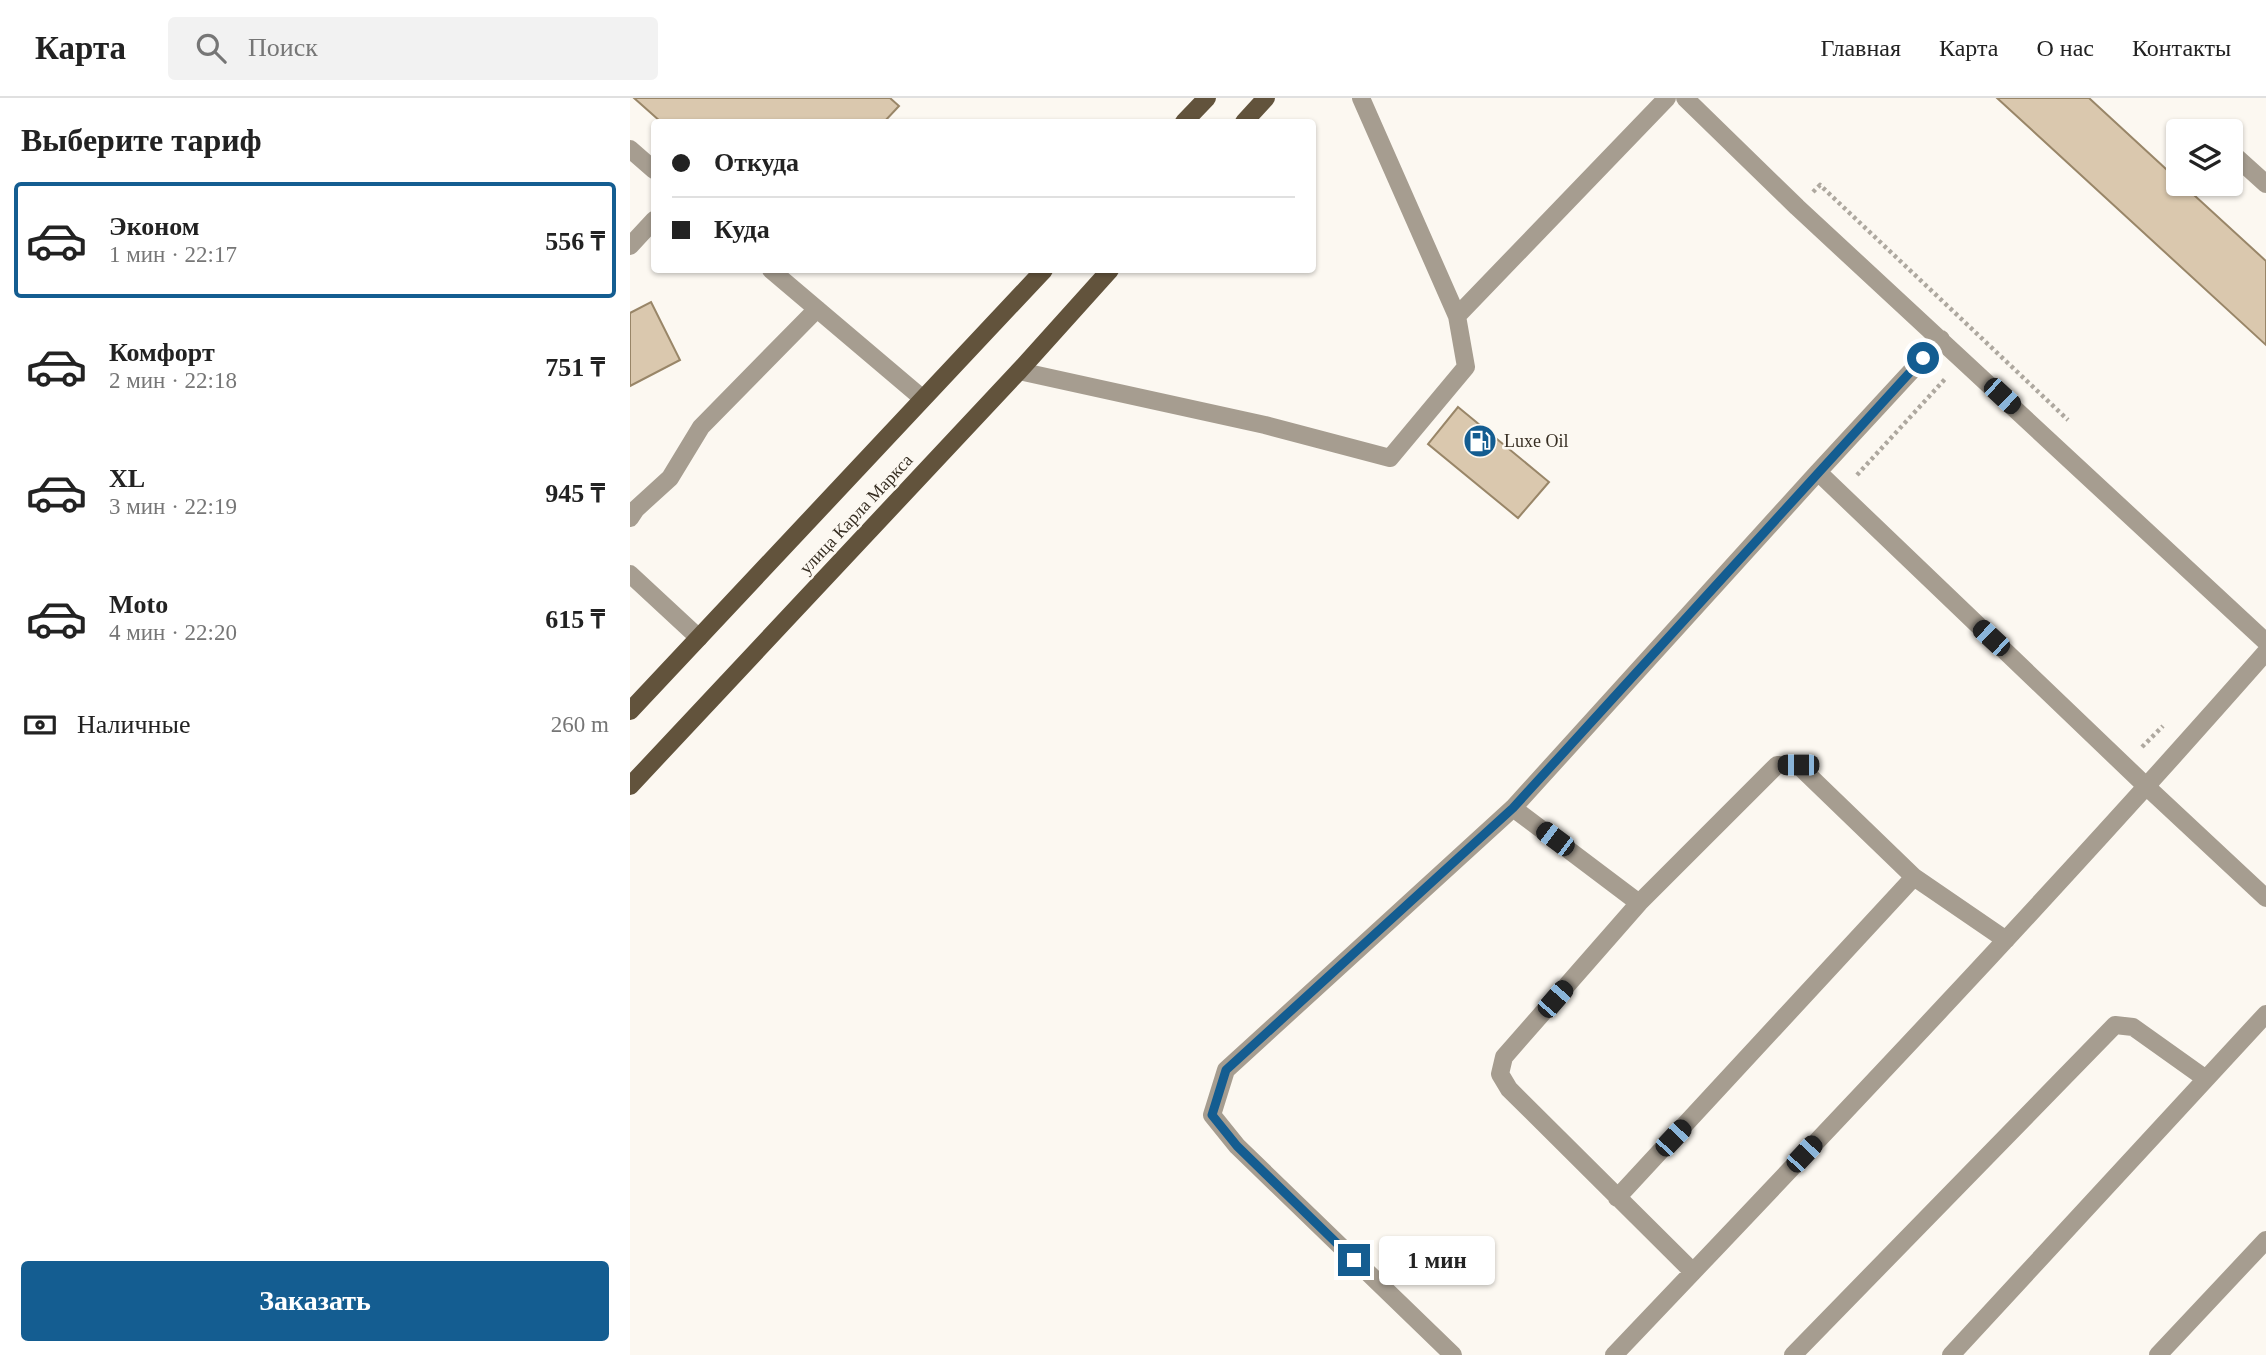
<!DOCTYPE html>
<html lang="ru">
<meta charset="utf-8">
<style>
body{margin:0;font-family:Georgia,serif;background:#f2f2f2;color:#222;height:100vh;display:flex;flex-direction:column;font-size:26px;white-space:nowrap}
*{box-sizing:border-box;margin:0}
p{font-size:23px;color:#767676}
.icon{flex:none;width:38px;height:38px;fill:none;stroke:currentColor;stroke-width:2;stroke-linecap:round;stroke-linejoin:round}
.map{position:relative;flex:1;overflow:hidden}
.sheet{display:flex;flex-direction:column;background:#fff;width:630px}
.sheet>*{flex:none}
.guide{position:absolute;left:21px;top:21px;width:665px;height:154px;border-radius:7px;box-shadow:0 2px 5px #0004;display:grid;align-content:center;height:154px;padding:0 21px;background:#fff}
.controls{position:absolute;left:1536px;top:21px;display:grid;gap:14px}
.controls a{display:grid;place-items:center;width:77px;height:77px;border-radius:7px;background:#fff;box-shadow:0 2px 5px #0004;font-size:35px}
.end{position:absolute;width:32px;height:32px;margin:-16px;border:9px solid #145d91;background:#fff;box-shadow:0 0 0 4px #fff}
.from{border-radius:50%}
.bubble{position:absolute;height:49px;border-radius:7px;background:#fff;box-shadow:0 2px 5px #0004;font-size:23px;font-weight:700;line-height:49px;text-align:center}
.car{position:absolute;width:21px;height:42px;margin:-21px -10px;border-radius:9px;box-shadow:0 0 5px 2px #0007;background:linear-gradient(#222 24%,#8ab4d8 0 40%,#222 0 76%,#8ab4d8 0 86%,#222 0)}
.guide b{display:flex;align-items:center;gap:24px;height:66px;font-size:26px}
.guide b+b{border-top:2px solid #e0e0e0}
.guide i{width:18px;height:18px;background:#222}
ul{padding:0;list-style:none}
li{display:flex;align-items:center;gap:21px;height:116px;margin:0 14px 10px;padding:0 7px;border:4px solid transparent;border-radius:7px}
li div{flex:1}
li b{display:block;font-size:26px}
li em{font-style:normal;font-weight:700}
li.current{border-color:#145d91}
li>.icon{width:63px;height:63px;stroke-width:1.5}
h2{padding:0 21px;font-size:32px;line-height:84px}
.pay{display:flex;align-items:center;gap:18px;height:77px;padding:0 21px;font-size:26px}
.pay p{margin-inline-start:auto}
.cta{display:flex;gap:14px;margin-top:auto;padding:14px 21px}
.cta a{flex:1;height:80px;border-radius:7px;background:#145d91;color:#fff;font-size:28px;font-weight:700;line-height:80px;text-align:center}
header{display:flex;align-items:center;gap:42px;box-sizing:border-box;height:98px;padding:0 35px;background:#fff;border-bottom:2px solid #e0e0e0}
header strong{font-size:33px}
nav{display:flex;gap:38px;margin-inline-start:auto;font-size:24px}
.search{width:490px;height:63px;background:#f2f2f2;display:flex;align-items:center;gap:18px;box-sizing:border-box;padding:0 24px;border-radius:7px;color:#767676;font-size:26px}
main{display:flex;flex:1;min-height:0}
.map>svg:first-child{display:block}
.building{fill:#dac8ae;stroke:#998668;stroke-width:2}
.lines{fill:none;stroke-linecap:round;stroke-linejoin:round}
.path{stroke:#aea89f;stroke-width:4.5;stroke-dasharray:3.5 3.5;stroke-linecap:butt}
.minor{stroke:#a69d90;stroke-width:18}
.major{stroke:#62533c;stroke-width:18}
.route{stroke:#145d91;stroke-width:9}
.labels{text-anchor:middle;stroke-width:5;stroke-linejoin:round;paint-order:stroke}
.poi-label{font-size:18px;fill:#372e22;stroke:#fcf8f1;text-anchor:start}
.street-label{font-size:18px;fill:#372e22;stroke:#fcf8f1}
</style>
<header>
<strong>Карта</strong>
<div class="search"><svg class="icon" aria-label="search" viewBox="0 0 24 24"><circle cx="10" cy="10" r="6"/><path d="M15 15l6 6"/></svg>Поиск</div>
<nav><a>Главная</a><a>Карта</a><a>О нас</a><a>Контакты</a></nav>
</header>
<main>
<section class="sheet">
<h2>Выберите тариф</h2>
<ul>
<li class="current"><svg class="icon" aria-label="car" viewBox="0 0 24 24"><path d="M5 17H2v-5l4-1 3-4h7l3 4 3 1v5h-3M9 17h6M6 11h13"/><circle cx="7" cy="17" r="2"/><circle cx="17" cy="17" r="2"/></svg><div><b>Эконом</b><p>1 мин · 22:17</p></div><em>556 ₸</em></li>
<li><svg class="icon" aria-label="car" viewBox="0 0 24 24"><path d="M5 17H2v-5l4-1 3-4h7l3 4 3 1v5h-3M9 17h6M6 11h13"/><circle cx="7" cy="17" r="2"/><circle cx="17" cy="17" r="2"/></svg><div><b>Комфорт</b><p>2 мин · 22:18</p></div><em>751 ₸</em></li>
<li><svg class="icon" aria-label="car" viewBox="0 0 24 24"><path d="M5 17H2v-5l4-1 3-4h7l3 4 3 1v5h-3M9 17h6M6 11h13"/><circle cx="7" cy="17" r="2"/><circle cx="17" cy="17" r="2"/></svg><div><b>XL</b><p>3 мин · 22:19</p></div><em>945 ₸</em></li>
<li><svg class="icon" aria-label="car" viewBox="0 0 24 24"><path d="M5 17H2v-5l4-1 3-4h7l3 4 3 1v5h-3M9 17h6M6 11h13"/><circle cx="7" cy="17" r="2"/><circle cx="17" cy="17" r="2"/></svg><div><b>Moto</b><p>4 мин · 22:20</p></div><em>615 ₸</em></li>
</ul>
<div class="pay"><svg class="icon" aria-label="cash" viewBox="0 0 24 24"><path d="M3 7h18v10H3z"/><circle cx="12" cy="12" r="2"/></svg>Наличные<p>260 m</p></div>
<div class="cta"><a>Заказать</a></div>
</section>
<div class="map">
<svg width="1636" height="1257" viewBox="0 0 1636 1257">
<rect width="100%" height="100%" fill="#fcf8f1"/>
<path class="building" d="M 4,0 L 260,0 L 269,8 L 254,24 L 31,24 Z
M 1367,0 L 1459,0 L 1549,83 L 1549,86 L 1552,86 L 1636,163 L 1636,247 Z
M 21,204 L 50,262 L 0,288 L 0,215 Z
M 828,309 L 919,384 L 888,420 L 798,346 Z"/>
<g class="lines">
<path class="path" d="M 1183,94 L 1190,87 L 1438,322
M 1227,377 L 1316,280
M 1512,649 L 1533,628"/>
<path class="minor" d="M 1055,0 L 1167,109 L 1636,544
M 0,51 L 24,72
M 1605,58 L 1636,86
M 0,148 L 24,122
M 141,172 L 292,300
M 827,218 L 1037,0
M 389,273 L 635,327 L 760,360 L 836,269 L 827,218 L 731,0
M 1188,374 L 1311,241
M 0,420 L 6,411 L 40,380 L 71,329 L 187,211
M 0,476 L 69,540
M 883,710 L 1009,805 L 1147,667 L 1168,667 L 1284,779 L 1376,842
M 1009,805 L 874,959 L 870,976 L 879,991 L 1063,1174
M 987,1100 L 1284,779
M 823,1257 L 607,1048 L 582,1017 L 596,972 L 883,710 L 1188,374 L 1517,689 L 1636,800
M 984,1257 C 1204,1026 1425,794 1636,554
M 1163,1257 L 1485,927 L 1503,929 L 1576,981
M 1321,1257 L 1636,916
M 1528,1257 L 1636,1142"/>
<path class="major" d="M 554,24 L 577,0
M 614,24 L 636,0
M 0,613 L 414,172
M 0,688 L 389,273 L 480,172"/>
</g>
<g class="lines">
<path class="route" d="M 724,1162 L 607,1048 L 582,1017 L 596,972 L 883,710 L 1293,260"/>
</g>
<defs>
<symbol id="fuel-disc" viewBox="-11 -11 22 22"><circle r="9.5" fill="#145d91" stroke="#fcf8f1"/><path d="M-5.5-6h7V0h2V4h1.3V-2.5L3-4.5l.8-.8L6-3V5H2.5V1h-1V6h-7ZM-4.2-4.7v3.2H.2V-4.7Z" fill="#fff"/></symbol>
</defs>
<g fill-rule="evenodd">
<use href="#fuel-disc" x="831" y="324" width="38" height="38"/>
</g>
<g class="labels">
<g class="poi-label">
<text x="874" y="349">Luxe Oil</text>
</g>
<g class="street-label">
<text transform="translate(226 416) rotate(-47)" y="6">улица Карла Маркса</text>
</g>
</g>
</svg>
<div class="controls">
<a><svg class="icon" aria-label="layers" viewBox="0 0 24 24"><path d="M12 4l9 5-9 5-9-5zM3 14l9 5 9-5"/></svg></a>
</div>
<i class="end from" style="left:1293px;top:260px"></i>
<i class="end" style="left:724px;top:1162px"></i>
<div class="bubble" style="left:749px;top:1138px;width:116px">1 мин</div>
<i class="car" style="left:1372px;top:298px;rotate:133deg"></i>
<i class="car" style="left:1361px;top:540px;rotate:313deg"></i>
<i class="car" style="left:1168px;top:667px;rotate:270deg"></i>
<i class="car" style="left:925px;top:741px;rotate:307deg"></i>
<i class="car" style="left:925px;top:901px;rotate:41deg"></i>
<i class="car" style="left:1043px;top:1040px;rotate:43deg"></i>
<i class="car" style="left:1174px;top:1056px;rotate:43deg"></i>
<div class="guide">
<b><i class="from"></i>Откуда</b>
<b><i></i>Куда</b>
</div>
</div>
</main>
